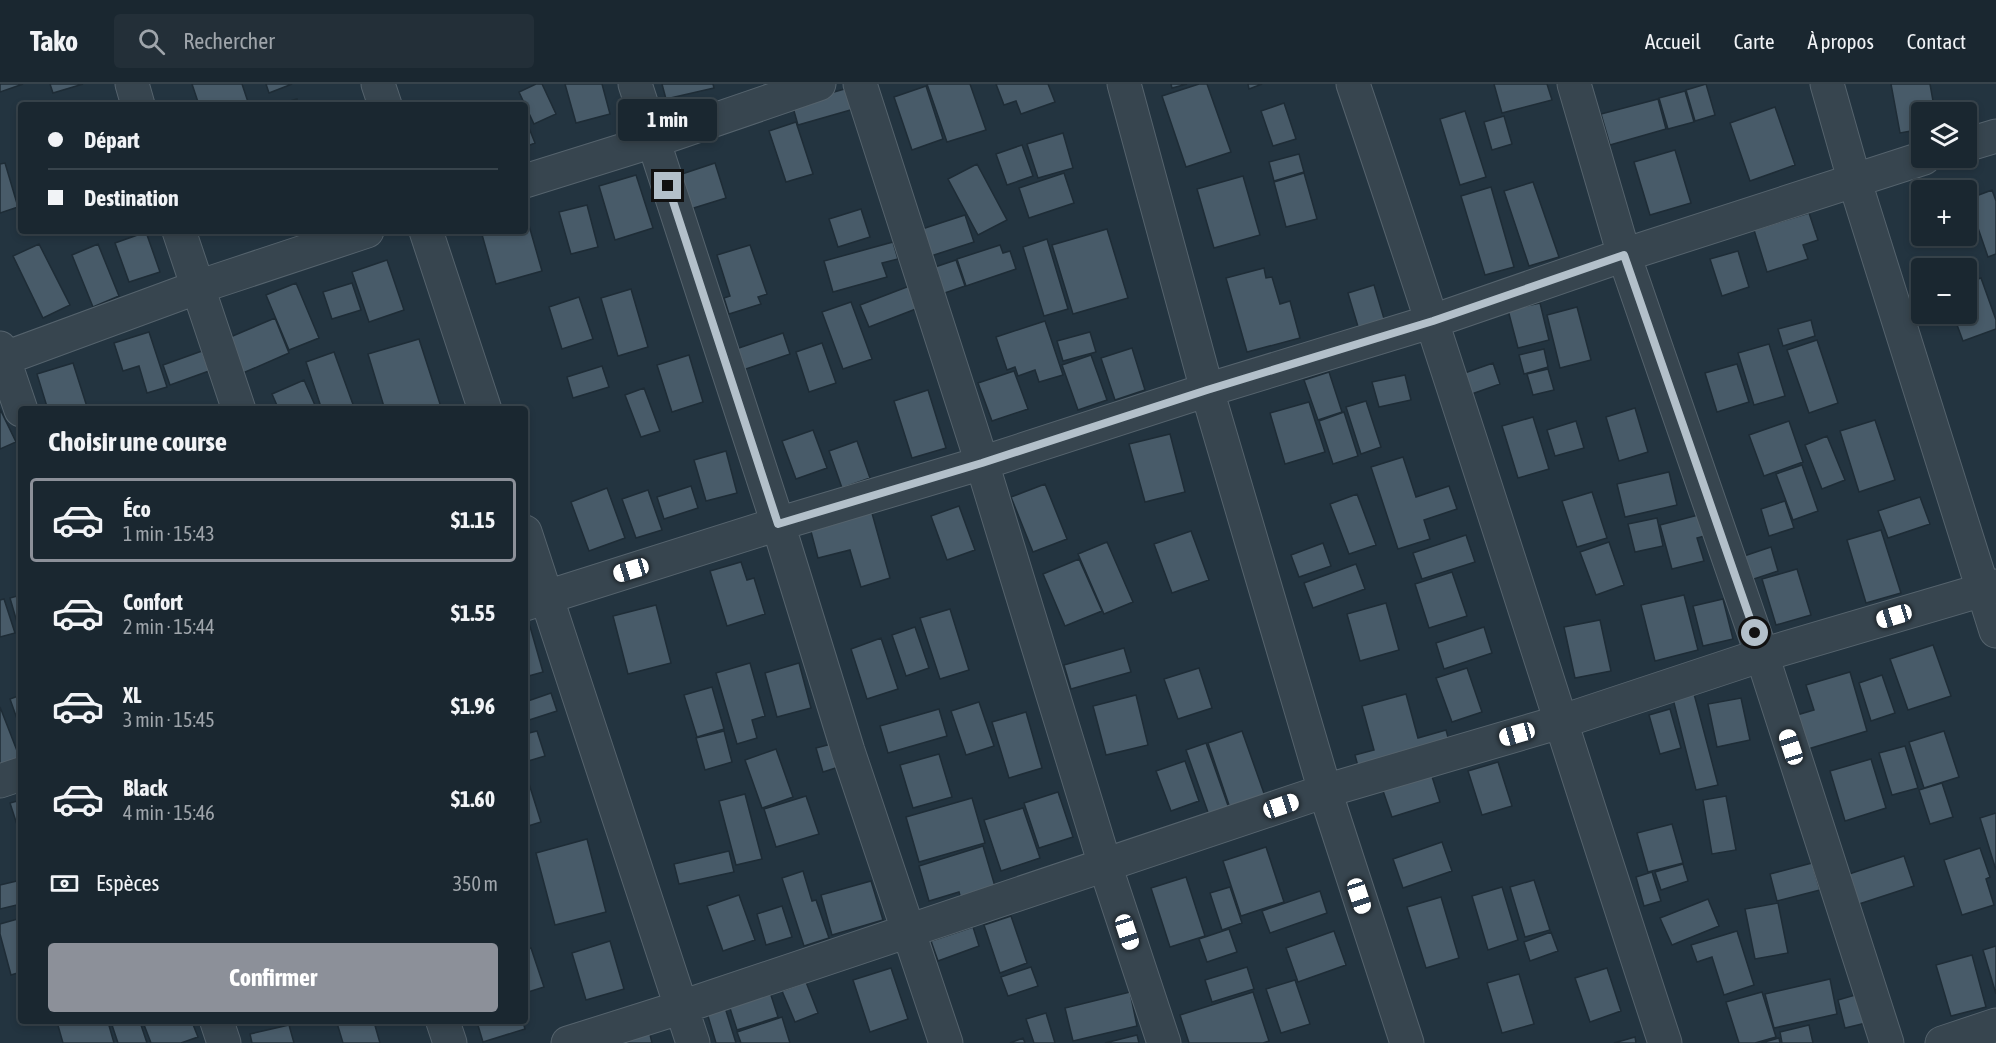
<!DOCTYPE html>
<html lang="fr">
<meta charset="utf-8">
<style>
body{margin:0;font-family:"Asap Condensed",sans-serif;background:#232f38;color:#f1f3f6;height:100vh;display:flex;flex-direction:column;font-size:22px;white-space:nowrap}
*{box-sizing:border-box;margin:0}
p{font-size:20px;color:#9fa5ab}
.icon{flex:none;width:33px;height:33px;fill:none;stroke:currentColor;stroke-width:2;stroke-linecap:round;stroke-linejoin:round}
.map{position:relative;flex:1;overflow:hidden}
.details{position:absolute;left:18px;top:322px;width:510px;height:618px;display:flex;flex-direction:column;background:#1a2730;border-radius:6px;box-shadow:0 3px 9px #0003,0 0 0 2px #38444c}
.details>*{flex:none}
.hud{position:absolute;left:18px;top:18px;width:510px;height:132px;border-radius:6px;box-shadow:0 3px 9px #0003,0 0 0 2px #38444c;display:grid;align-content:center;height:132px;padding:0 30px;background:#1a2730}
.controls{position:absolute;left:1911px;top:18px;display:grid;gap:12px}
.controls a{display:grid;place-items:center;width:66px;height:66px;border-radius:6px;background:#1a2730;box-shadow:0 3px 9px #0003,0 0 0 2px #38444c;font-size:30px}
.end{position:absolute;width:27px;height:27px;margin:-14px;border:8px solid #b3c0ca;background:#111;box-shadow:0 0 0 3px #111}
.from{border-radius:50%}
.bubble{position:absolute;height:42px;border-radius:6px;background:#1a2730;box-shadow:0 3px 9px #0003,0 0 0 2px #38444c;font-size:20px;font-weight:700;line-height:42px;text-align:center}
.car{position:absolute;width:18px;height:36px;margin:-18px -9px;border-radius:8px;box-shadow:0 0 4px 2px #0007;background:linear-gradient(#fff 24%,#345 0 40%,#fff 0 76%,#345 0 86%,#fff 0)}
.hud b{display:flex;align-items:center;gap:21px;height:57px;font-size:22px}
.hud b+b{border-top:2px solid #38444c}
.hud i{width:15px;height:15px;background:#f1f3f6}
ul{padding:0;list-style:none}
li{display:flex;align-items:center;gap:18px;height:84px;margin:0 12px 9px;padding:0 18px;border:3px solid transparent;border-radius:6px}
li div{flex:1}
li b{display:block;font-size:22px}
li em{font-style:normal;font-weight:700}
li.selected{border-color:#8c9099}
li>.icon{width:54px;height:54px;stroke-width:1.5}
h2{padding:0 30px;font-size:27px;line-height:72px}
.pay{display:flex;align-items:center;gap:15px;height:66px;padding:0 30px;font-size:22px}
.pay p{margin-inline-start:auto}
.button{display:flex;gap:12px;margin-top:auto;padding:12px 30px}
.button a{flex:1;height:69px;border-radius:6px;background:#8c9099;color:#fff;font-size:24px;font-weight:700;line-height:69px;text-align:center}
header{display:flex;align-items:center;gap:36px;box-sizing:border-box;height:84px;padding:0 30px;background:#1a2730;border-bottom:2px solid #38444c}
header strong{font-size:28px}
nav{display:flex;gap:33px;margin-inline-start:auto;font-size:21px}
.search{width:420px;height:54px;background:#232f38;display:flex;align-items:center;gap:15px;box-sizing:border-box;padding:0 21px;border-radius:6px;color:#9fa5ab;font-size:22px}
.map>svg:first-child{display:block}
.building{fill:#485b69;stroke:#1e2c36;stroke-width:1.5}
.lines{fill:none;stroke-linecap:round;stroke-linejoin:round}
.minor-casing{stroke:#55636d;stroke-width:35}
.minor{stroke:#37454f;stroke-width:33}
.route{stroke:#b3c0ca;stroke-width:8}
</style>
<header>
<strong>Tako</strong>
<div class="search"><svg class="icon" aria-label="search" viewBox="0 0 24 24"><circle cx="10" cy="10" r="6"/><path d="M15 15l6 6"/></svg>Rechercher</div>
<nav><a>Accueil</a><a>Carte</a><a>À propos</a><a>Contact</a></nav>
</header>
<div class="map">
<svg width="1996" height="959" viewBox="0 0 1996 959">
<rect width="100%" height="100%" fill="#233440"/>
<path class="building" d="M 0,0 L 23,0 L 0,8 Z
M 50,0 L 83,0 L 53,9 Z
M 192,0 L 242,0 L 249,21 L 199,21 Z
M 266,0 L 292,0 L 269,9 Z
M 536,0 L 542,0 L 556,30 L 534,40 L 519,8 Z
M 565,0 L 602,0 L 610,30 L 576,39 Z
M 662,0 L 713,0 L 714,4 L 666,15 Z
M 927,0 L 970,0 L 986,46 L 947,58 Z
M 996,0 L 1048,0 L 1055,18 L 1021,30 L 1016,17 L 1004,21 Z
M 1171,0 L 1187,0 L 1172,4 Z
M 1199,0 L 1207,0 L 1231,68 L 1186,83 L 1162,12 Z
M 1248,0 L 1262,0 L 1249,5 Z
M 1494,0 L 1547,0 L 1552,16 L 1502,29 Z
M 1706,0 L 1715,31 L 1695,37 L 1686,6 Z
M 1891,0 L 1930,0 L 1935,28 L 1922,28 L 1922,45 L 1900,49 Z
M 926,2 L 943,55 L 912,66 L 894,13 Z
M 848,4 L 854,25 L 798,41 L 792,20 Z
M 1685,7 L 1694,38 L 1668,45 L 1659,14 Z
M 297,15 L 298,21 L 276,21 Z
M 1658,15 L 1666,45 L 1610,61 L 1601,30 Z
M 1284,19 L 1296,55 L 1273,62 L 1261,27 Z
M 1775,23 L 1795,81 L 1750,97 L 1730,39 Z
M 1465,27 L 1486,93 L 1460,101 L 1440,35 Z
M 1504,32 L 1512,60 L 1492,66 L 1484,38 Z
M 525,34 L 535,59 L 525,63 Z
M 796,38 L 813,90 L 786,98 L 769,47 Z
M 1063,49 L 1073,84 L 1038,94 L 1027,60 Z
M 1022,61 L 1033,92 L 1007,101 L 996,70 Z
M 1675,66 L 1691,119 L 1650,131 L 1634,78 Z
M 1299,70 L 1304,88 L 1274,97 L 1269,78 Z
M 5,79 L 18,123 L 0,129 L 0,80 Z
M 715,79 L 726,114 L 684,127 L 673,93 Z
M 977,80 L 1007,136 L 978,151 L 948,95 Z
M 1064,89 L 1074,119 L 1029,134 L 1019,104 Z
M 1304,89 L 1317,135 L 1286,143 L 1274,98 Z
M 636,91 L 653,144 L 615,156 L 599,102 Z
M 1243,92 L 1260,151 L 1214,164 L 1197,105 Z
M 1533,98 L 1559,173 L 1529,182 L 1504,107 Z
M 1491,103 L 1514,183 L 1485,191 L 1461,112 Z
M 1992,106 L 1996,117 L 1996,170 L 1988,173 L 1968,115 Z
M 587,121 L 598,163 L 571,170 L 559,128 Z
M 861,125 L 870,153 L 838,163 L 829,135 Z
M 1809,129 L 1818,156 L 1803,161 L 1808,175 L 1767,188 L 1754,146 Z
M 526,131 L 542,187 L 496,200 L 481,147 L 525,147 Z
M 965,131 L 974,158 L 931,172 L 922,145 Z
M 1107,145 L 1128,214 L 1073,230 L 1052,161 Z
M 291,147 L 307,147 L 292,151 Z
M 146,148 L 160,188 L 129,198 L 115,159 Z
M 1047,155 L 1068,225 L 1044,232 L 1023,163 Z
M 893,158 L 898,175 L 882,179 L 887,193 L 833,208 L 824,177 Z
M 39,160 L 70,221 L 43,234 L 13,172 Z
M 98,160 L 119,212 L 93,223 L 72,171 Z
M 750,161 L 767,210 L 758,213 L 761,220 L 729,230 L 724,214 L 730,212 L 717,171 Z
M 1000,161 L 1003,169 L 1010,167 L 1016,185 L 966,202 L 957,175 Z
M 1738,167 L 1749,203 L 1722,212 L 1710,175 Z
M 387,176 L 404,226 L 369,238 L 352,188 Z
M 956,176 L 965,202 L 939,211 L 929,185 Z
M 1264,184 L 1266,194 L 1272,193 L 1280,220 L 1290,217 L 1300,254 L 1247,268 L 1226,194 Z
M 1981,194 L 1996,236 L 1996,245 L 1963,257 L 1953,230 L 1966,230 L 1966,199 Z
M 296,199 L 319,254 L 289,266 L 266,211 Z
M 352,199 L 361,226 L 332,235 L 323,208 Z
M 912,201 L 921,223 L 869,243 L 860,221 Z
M 1374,201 L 1385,238 L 1359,246 L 1348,209 Z
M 631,205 L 648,263 L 618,272 L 601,214 Z
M 579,213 L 593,255 L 562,265 L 549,223 Z
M 851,218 L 872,275 L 843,285 L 822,228 Z
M 1540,219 L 1549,256 L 1518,264 L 1508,226 Z
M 1577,223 L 1591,276 L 1560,284 L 1547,231 Z
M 275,234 L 289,269 L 243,289 L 228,254 Z
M 1811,236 L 1815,252 L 1783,262 L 1778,245 Z
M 1045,237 L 1063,291 L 1039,298 L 1035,286 L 1018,292 L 1015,283 L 1007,286 L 996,253 Z
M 149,248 L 167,303 L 147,309 L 139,282 L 123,287 L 114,259 Z
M 1090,248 L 1096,268 L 1063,277 L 1057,257 Z
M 783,249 L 790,270 L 743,286 L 736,265 Z
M 419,255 L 441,323 L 432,326 L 385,326 L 368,270 Z
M 1817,256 L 1838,319 L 1809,329 L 1787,266 Z
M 822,259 L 836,299 L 809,308 L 796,268 Z
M 1769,260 L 1785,312 L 1754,321 L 1738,269 Z
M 1132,264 L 1145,306 L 1115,316 L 1101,274 Z
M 1544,265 L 1548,283 L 1524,290 L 1519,271 Z
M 202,267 L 209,287 L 170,301 L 163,281 Z
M 334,268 L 355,326 L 322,326 L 306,278 Z
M 689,271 L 703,318 L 672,328 L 657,281 Z
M 1091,271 L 1107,316 L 1078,326 L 1062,281 Z
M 73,279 L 88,326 L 48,326 L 37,290 Z
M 1493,279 L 1500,300 L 1466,312 L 1459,291 Z
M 1737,280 L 1749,318 L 1717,328 L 1705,289 Z
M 602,282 L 609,303 L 573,314 L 567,293 Z
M 1548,285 L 1554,306 L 1533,311 L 1527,290 Z
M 1014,287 L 1028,325 L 992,337 L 978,299 Z
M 1329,288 L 1342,328 L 1318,336 L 1304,296 Z
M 1405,291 L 1411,316 L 1379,323 L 1372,298 Z
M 304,296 L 317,326 L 279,326 L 272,310 Z
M 644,304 L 660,347 L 641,353 L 625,311 Z
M 928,306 L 946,364 L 912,374 L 894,317 Z
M 1366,317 L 1381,363 L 1361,370 L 1346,323 Z
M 1309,318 L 1325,368 L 1285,380 L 1270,329 Z
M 1635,324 L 1648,368 L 1619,377 L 1606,333 Z
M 0,325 L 16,358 L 0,365 Z
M 1344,328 L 1358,372 L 1333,380 L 1319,337 Z
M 1533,333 L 1549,385 L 1518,394 L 1502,342 Z
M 1875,336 L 1895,396 L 1859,408 L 1840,347 Z
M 1576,337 L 1584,364 L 1555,372 L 1547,346 Z
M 1789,337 L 1803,378 L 1764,392 L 1749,351 Z
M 813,346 L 827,384 L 796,395 L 782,357 Z
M 1170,350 L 1185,408 L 1145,418 L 1129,360 Z
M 1827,352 L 1845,396 L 1822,405 L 1805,361 Z
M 857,357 L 870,394 L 842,404 L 829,367 Z
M 726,367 L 737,409 L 706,417 L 694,376 Z
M 1403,373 L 1416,413 L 1449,402 L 1457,425 L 1424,436 L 1430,455 L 1398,465 L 1371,383 Z
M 1802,381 L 1818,427 L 1793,436 L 1776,390 Z
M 1669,388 L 1677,421 L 1625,433 L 1617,400 Z
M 1045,400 L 1067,455 L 1033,468 L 1011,413 Z
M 691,402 L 698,424 L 664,435 L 657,413 Z
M 607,404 L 625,454 L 589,467 L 571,418 Z
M 648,406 L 662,446 L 636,454 L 622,415 Z
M 1592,408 L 1607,454 L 1577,463 L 1562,417 Z
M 1357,410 L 1376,461 L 1349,470 L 1330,420 Z
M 1920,413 L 1930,440 L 1888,454 L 1878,427 Z
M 1785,417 L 1794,444 L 1769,452 L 1761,425 Z
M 870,422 L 890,494 L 861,503 L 850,466 L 818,474 L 809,440 Z
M 959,422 L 975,466 L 947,476 L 931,432 Z
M 1702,430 L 1708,451 L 1697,454 L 1704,477 L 1672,485 L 1660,441 Z
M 1657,434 L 1663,462 L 1635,468 L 1628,440 Z
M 1881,446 L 1901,509 L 1866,519 L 1847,456 Z
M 1191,447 L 1209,496 L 1172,509 L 1154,460 Z
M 1466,451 L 1475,478 L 1422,495 L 1413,469 Z
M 1107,458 L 1133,518 L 1104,530 L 1078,470 Z
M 1609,458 L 1624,501 L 1596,511 L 1580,468 Z
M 1323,459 L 1331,482 L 1299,493 L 1291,471 Z
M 1771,463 L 1778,487 L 1748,497 L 1741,473 Z
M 1079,475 L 1102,527 L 1065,542 L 1043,490 Z
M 741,478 L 747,496 L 754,494 L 765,530 L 727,542 L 710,487 Z
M 1356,480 L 1365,505 L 1313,524 L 1304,499 Z
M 1797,485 L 1811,531 L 1776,541 L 1762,495 Z
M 1452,488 L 1467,532 L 1429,544 L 1415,500 Z
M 21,511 L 21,552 L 10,514 Z
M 1684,511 L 1698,566 L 1655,577 L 1641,521 Z
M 4,515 L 15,549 L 0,553 L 0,516 Z
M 1723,515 L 1733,555 L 1703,562 L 1693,522 Z
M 1386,519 L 1399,566 L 1360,577 L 1347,530 Z
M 656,521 L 671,579 L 628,590 L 613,532 Z
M 950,525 L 969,586 L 940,595 L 920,534 Z
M 1600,536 L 1611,587 L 1575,594 L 1564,543 Z
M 529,539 L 543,588 L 525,593 L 525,540 Z
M 915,543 L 929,584 L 906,592 L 892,551 Z
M 1484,543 L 1492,569 L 1444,585 L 1436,559 Z
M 881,554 L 898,605 L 867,615 L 851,565 Z
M 1933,561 L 1951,612 L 1908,626 L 1890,575 Z
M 1124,564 L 1131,588 L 1071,605 L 1064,581 Z
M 750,579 L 765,632 L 752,636 L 757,654 L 737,660 L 716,589 Z
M 799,579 L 811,624 L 777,633 L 765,589 Z
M 1199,584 L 1212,624 L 1178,635 L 1164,595 Z
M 1467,584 L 1482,628 L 1452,638 L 1436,594 Z
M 1850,588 L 1867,647 L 1808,665 L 1797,631 L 1814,626 L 1806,601 Z
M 1882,591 L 1895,629 L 1871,637 L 1859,599 Z
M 712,603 L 724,645 L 697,653 L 684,611 Z
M 1693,606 L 1718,701 L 1696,706 L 1672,611 Z
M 551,609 L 557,627 L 526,637 L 525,618 Z
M 1406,610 L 1418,654 L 1446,646 L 1451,664 L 1360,690 L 1355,671 L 1374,666 L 1362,622 Z
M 21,611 L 21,646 L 10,615 Z
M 1136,611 L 1148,661 L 1106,671 L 1093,622 Z
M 1741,614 L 1750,656 L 1717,663 L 1708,620 Z
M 979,618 L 994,662 L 966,671 L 951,627 Z
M 0,623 L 21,677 L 0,686 Z
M 939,625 L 947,652 L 888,669 L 880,642 Z
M 1670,625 L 1681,664 L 1660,670 L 1649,631 Z
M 1026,628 L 1042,684 L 1009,694 L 992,638 Z
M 537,647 L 545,672 L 525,678 L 525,650 Z
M 724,647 L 732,678 L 705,686 L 696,654 Z
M 1242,647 L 1266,715 L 1231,727 L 1208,659 Z
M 1944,647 L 1959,693 L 1924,704 L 1909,658 Z
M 835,659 L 842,682 L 823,688 L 816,664 Z
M 1206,659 L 1231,730 L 1211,737 L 1186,666 Z
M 1905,662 L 1918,704 L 1892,711 L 1879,669 Z
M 776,665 L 793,713 L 762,724 L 745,676 Z
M 939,670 L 952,713 L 913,724 L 900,681 Z
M 1871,675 L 1886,724 L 1845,737 L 1830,687 Z
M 1185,677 L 1199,717 L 1171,727 L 1156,687 Z
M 1498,678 L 1512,722 L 1482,731 L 1468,687 Z
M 1430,686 L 1440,718 L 1392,733 L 1381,701 Z
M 525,687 L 541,738 L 525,743 Z
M 1942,699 L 1953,733 L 1930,740 L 1919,706 Z
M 1058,708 L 1073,753 L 1039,764 L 1024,719 Z
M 745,710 L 762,775 L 736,781 L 719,717 Z
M 806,712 L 819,750 L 776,763 L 764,725 Z
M 1726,712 L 1736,766 L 1712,770 L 1703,716 Z
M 972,714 L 985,759 L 919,778 L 906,733 Z
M 21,716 L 21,753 L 10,719 Z
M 1023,724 L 1040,774 L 1001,787 L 984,736 Z
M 1996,729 L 1996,786 L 1980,734 Z
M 1672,740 L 1683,779 L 1648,788 L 1637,749 Z
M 587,755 L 606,828 L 555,841 L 536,769 Z
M 1442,758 L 1452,787 L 1403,804 L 1393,775 Z
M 983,762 L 997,809 L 962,819 L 959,808 L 929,817 L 919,782 Z
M 1266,763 L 1284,818 L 1241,832 L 1223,777 Z
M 1980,764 L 1990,793 L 1986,795 L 1994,821 L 1962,831 L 1944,776 Z
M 729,767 L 734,788 L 679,800 L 674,780 Z
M 1904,772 L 1914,802 L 1856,821 L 1846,791 Z
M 1812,779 L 1820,806 L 1777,817 L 1770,790 Z
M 1683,780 L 1688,797 L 1661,806 L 1655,788 Z
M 803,787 L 812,817 L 816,816 L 829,854 L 804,862 L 782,794 Z
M 1652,788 L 1661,817 L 1644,822 L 1636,793 Z
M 1186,793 L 1205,852 L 1170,863 L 1151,804 Z
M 21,796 L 21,820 L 0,825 L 0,801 Z
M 1534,796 L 1550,846 L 1525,853 L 1510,803 Z
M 871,797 L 883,836 L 832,851 L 821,811 Z
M 1230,803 L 1242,839 L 1222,846 L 1210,809 Z
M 1502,803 L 1518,856 L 1488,866 L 1472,812 Z
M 1320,807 L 1327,829 L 1270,849 L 1262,827 Z
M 739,811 L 755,856 L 723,867 L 707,822 Z
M 1441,813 L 1459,874 L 1426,884 L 1407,823 Z
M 1708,815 L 1719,842 L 1672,861 L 1660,834 Z
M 1778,819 L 1788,869 L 1755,875 L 1745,825 Z
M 782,822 L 792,853 L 766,861 L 757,830 Z
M 1011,832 L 1027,879 L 1000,889 L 984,841 Z
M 21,834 L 21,888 L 11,891 L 0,850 L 0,840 Z
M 973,843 L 979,862 L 938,877 L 931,857 Z
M 1229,845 L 1237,868 L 1207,878 L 1199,855 Z
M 1334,847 L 1346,881 L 1298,898 L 1286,864 Z
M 1737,847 L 1754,901 L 1724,911 L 1712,873 L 1697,878 L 1691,861 Z
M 1551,848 L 1558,867 L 1530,877 L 1524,858 Z
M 610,857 L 624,905 L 586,916 L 572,869 Z
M 1996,862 L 1996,910 L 1983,866 Z
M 531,864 L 544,903 L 525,909 L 525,866 Z
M 1972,871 L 1986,923 L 1951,932 L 1936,881 Z
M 1031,883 L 1038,902 L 1008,912 L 1001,893 Z
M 1247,883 L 1254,905 L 1212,918 L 1205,896 Z
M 891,884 L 908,935 L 870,948 L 853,896 Z
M 1607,884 L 1621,927 L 1590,938 L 1575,894 Z
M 1519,890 L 1534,940 L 1502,949 L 1487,899 Z
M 1830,895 L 1837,930 L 1774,944 L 1765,910 Z
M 1295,896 L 1310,940 L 1281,949 L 1266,905 Z
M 806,898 L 818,929 L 795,938 L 782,907 Z
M 768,902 L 778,933 L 737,946 L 727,915 Z
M 1130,908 L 1137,942 L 1073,957 L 1065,924 Z
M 1253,908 L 1269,957 L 1263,959 L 1189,959 L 1180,931 Z
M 1762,908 L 1776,953 L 1755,959 L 1739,959 L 1726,918 Z
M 1862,909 L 1870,938 L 1845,944 L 1838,916 Z
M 723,917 L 736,959 L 716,959 L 705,922 Z
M 1046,929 L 1055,959 L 1034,959 L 1026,935 Z
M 782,933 L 790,959 L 741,959 L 737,948 Z
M 57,938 L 108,938 L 114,959 L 63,959 Z
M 111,938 L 140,938 L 147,959 L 118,959 Z
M 143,938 L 192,938 L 198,953 L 181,959 L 151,959 Z
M 344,938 L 374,938 L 380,959 L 343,959 L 337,939 Z
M 477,938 L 523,938 L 525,945 L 483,958 Z
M 289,941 L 294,959 L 252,959 L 250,950 Z
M 1809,941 L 1813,959 L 1782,959 L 1780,948 Z
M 648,942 L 652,959 L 586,959 Z
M 1137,951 L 1139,959 L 1105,959 Z
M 1635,953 L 1636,959 L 1614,959 Z
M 1023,954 L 1025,959 L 1010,959 Z
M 1779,954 L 1780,959 L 1761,959 Z"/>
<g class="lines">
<defs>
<path id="minor" d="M 132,0 L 138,21
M 378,0 L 385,21
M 635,0 L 778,440 L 848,667 L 946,959
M 860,0 L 982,379 L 1105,781 L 1164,959
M 1124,0 L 1207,306 L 1325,707 L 1407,959
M 1353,0 C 1461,318 1560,640 1665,959
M 1574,0 L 1624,171 L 1762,571 L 1887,959
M 1827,0 L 1854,95 L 1996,547
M 1966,61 L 1996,52
M 525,97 L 653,57 L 819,0
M 179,147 L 239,326
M 426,147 L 485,326
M 0,264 L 21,326
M 0,276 L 198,203 L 367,147
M 525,448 L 693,959
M 525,520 L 778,440 L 982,379 L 1207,306 L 1433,237 L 1624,171 L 1924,74
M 0,697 L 21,690
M 217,938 L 224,959
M 443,938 L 450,959
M 568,959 L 682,923 L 1325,707 L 1560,638 L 1762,571 L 1996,502
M 1942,959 L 1996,941"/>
</defs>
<use href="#minor" class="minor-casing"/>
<use href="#minor" class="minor"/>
</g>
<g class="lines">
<path class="route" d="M 668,102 L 778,440 L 982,379 L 1207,306 L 1433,237 L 1624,171 L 1755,549"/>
</g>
</svg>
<div class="controls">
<a><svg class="icon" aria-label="layers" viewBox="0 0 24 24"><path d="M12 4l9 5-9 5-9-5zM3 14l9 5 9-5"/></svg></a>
<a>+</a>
<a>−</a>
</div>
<i class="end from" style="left:1755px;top:549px"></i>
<i class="end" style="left:668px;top:102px"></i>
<div class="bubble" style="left:618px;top:15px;width:99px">1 min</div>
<i class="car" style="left:631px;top:486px;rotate:253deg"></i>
<i class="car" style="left:1894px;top:532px;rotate:253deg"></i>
<i class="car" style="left:1517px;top:650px;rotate:254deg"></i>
<i class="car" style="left:1791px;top:663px;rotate:342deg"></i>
<i class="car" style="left:1281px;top:722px;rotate:71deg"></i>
<i class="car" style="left:1359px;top:812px;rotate:162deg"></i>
<i class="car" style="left:1127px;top:848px;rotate:162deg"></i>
<div class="hud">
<b><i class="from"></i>Départ</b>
<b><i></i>Destination</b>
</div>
<section class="details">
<h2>Choisir une course</h2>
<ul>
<li class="selected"><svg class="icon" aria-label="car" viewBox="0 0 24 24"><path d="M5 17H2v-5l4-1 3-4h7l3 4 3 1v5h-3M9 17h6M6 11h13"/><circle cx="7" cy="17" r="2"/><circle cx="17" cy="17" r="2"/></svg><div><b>Éco</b><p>1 min · 15:43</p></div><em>$1.15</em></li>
<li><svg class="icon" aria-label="car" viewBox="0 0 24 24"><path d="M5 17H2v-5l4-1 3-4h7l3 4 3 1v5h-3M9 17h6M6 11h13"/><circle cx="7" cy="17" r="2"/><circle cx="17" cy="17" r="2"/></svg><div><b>Confort</b><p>2 min · 15:44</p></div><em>$1.55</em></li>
<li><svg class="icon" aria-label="car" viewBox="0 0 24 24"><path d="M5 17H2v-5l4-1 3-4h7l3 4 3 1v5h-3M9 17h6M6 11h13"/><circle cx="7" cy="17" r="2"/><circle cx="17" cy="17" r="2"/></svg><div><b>XL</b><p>3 min · 15:45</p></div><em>$1.96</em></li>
<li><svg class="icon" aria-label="car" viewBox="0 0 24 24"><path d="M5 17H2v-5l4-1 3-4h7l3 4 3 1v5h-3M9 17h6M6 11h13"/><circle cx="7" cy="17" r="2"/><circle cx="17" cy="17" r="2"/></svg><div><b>Black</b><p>4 min · 15:46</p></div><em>$1.60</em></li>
</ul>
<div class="pay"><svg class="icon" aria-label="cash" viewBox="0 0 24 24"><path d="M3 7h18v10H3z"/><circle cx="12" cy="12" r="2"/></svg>Espèces<p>350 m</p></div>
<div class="button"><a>Confirmer</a></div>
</section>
</div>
